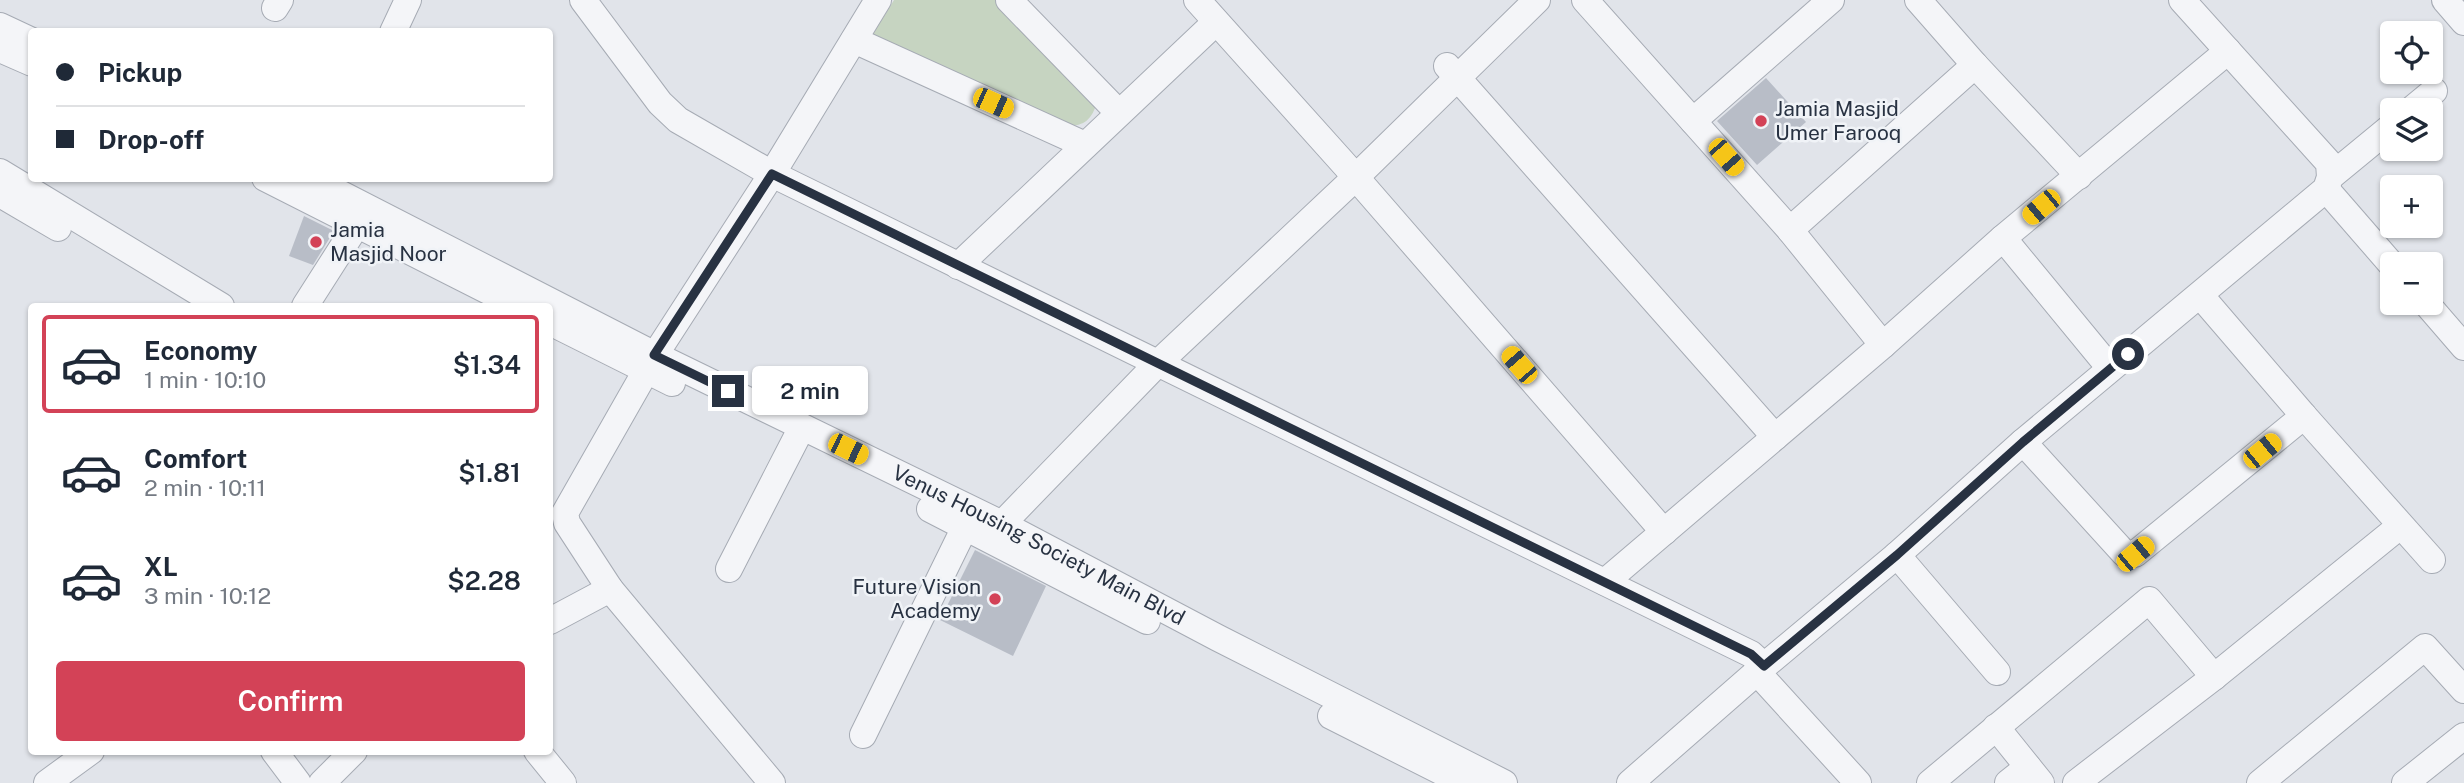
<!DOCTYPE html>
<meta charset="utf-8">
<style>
body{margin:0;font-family:"Public Sans",sans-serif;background:#f6f6f7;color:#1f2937;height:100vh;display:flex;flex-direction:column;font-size:26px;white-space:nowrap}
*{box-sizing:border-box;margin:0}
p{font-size:23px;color:#747a83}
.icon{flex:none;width:38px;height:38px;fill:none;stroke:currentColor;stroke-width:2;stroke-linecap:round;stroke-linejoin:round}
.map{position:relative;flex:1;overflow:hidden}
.panel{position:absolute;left:28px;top:303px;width:525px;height:452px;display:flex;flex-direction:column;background:#fff;border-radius:7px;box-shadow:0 2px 5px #0004}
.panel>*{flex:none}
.guide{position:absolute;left:28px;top:28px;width:525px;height:154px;border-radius:7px;box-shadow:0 2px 5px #0004;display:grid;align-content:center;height:154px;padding:0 28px;background:#fff}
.controls{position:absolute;left:2380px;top:21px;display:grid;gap:14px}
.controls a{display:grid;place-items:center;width:63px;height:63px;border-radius:7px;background:#fff;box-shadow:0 2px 5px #0004;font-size:35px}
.end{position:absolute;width:32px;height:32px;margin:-16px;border:9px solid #283242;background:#fff;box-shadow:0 0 0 4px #fff}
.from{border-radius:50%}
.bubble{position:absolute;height:49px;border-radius:7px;background:#fff;box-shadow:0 2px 5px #0004;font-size:23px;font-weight:600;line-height:49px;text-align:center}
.car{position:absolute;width:21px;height:42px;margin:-21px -10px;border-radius:9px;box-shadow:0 0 5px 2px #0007;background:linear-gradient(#f5c518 24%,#345 0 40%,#f5c518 0 76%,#345 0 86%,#f5c518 0)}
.guide b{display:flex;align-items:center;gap:24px;height:66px;font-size:26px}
.guide b+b{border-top:2px solid #e0e1e3}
.guide i{width:18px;height:18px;background:#1f2937}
ul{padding:12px 0 0;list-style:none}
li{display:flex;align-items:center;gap:21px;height:98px;margin:0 14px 10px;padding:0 14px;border:4px solid transparent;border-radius:7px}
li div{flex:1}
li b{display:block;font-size:26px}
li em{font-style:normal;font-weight:600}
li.on{border-color:#d34257}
li>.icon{width:63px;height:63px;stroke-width:1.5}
.action{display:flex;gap:14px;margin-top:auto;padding:14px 28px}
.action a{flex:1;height:80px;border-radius:7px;background:#d34257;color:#fff;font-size:28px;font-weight:600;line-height:80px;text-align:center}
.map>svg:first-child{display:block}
.green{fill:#c6d4c1}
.building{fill:#b8bdc7}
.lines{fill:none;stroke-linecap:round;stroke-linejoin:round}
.minor-casing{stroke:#a6abb4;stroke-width:28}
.minor{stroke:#f4f5f8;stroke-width:26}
.route{stroke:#283242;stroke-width:9}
.poi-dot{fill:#d34257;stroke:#f0f3f7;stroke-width:2.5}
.labels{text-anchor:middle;stroke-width:5;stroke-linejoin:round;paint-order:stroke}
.poi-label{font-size:21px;fill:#283242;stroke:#f0f3f7;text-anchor:start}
.street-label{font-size:21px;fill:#283242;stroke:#f0f3f7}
</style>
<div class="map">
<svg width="2464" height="783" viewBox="0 0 2464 783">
<rect width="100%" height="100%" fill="#e1e4ea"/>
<path class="green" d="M 894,0 L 995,0 L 1097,102 C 1092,119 1085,126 1067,126 L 873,34 Z"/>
<path class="building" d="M 1766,78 L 1806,122 L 1757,165 L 1717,121 Z
M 304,216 L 334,231 L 313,265 L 289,256 Z
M 975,550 L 1046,586 L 1013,656 L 940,620 Z"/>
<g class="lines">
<defs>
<g id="minor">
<path d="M 583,0 L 660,103 L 678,120 L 772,174 L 1751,654 L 1764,666"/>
<path d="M 1009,0 L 1119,113"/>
<path d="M 1197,0 L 1345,165 L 1664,532"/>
<path d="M 1585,0 L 1790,230 L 1883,345"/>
<path d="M 1918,0 L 1975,65 L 2079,176"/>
<path d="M 2445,0 L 2464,22"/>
<path d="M 275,8 L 280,0"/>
<path d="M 0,26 L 32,41"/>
<path d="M 393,32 L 408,0"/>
<path d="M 854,40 L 1085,145"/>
<path d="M 0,49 L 32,63"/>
<path d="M 1447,66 L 1775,437"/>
<path d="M 2411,110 L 2434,91"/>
<path d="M 1693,121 L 1831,0"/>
<path d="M 0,172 L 221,306"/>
<path d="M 2330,177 L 2392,126"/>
<path d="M 265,178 L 518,306"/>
<path id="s1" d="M 310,178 L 655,355 L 1002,524 L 1218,638 L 1504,783"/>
<path d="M 2326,189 L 2392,265"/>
<path d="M 0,194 L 58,228"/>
<path d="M 1790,230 L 1975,65"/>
<path d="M 2003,238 L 2110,368"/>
<path d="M 958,266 L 1216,22"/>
<path d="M 2426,303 L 2464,347"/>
<path d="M 305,306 L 365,212"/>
<path d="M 550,322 L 672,383"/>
<path d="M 2304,416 L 2432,560"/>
<path d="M 2023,442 L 2124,553 L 2135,554 L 2304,416 L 2200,295"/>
<path d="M 930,509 L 1147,621"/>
<path d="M 994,537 L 1002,524 L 1157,364 L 1355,178 L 1537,0"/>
<path d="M 1897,555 L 1997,672"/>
<path d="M 729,569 L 802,427"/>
<path d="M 1605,582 L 1883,345 L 2003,238 L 2228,51"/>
<path d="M 550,621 L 610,589"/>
<path d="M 1757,672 L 1858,783"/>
<path d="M 1331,716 L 1464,783"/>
<path d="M 1996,727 L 2041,783"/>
<path d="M 863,735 L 965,527"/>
<path d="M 274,751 L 298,783"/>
<path d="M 537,751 L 563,783"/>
<path d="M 47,783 L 91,751"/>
<path d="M 322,783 L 354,751"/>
<path d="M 772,783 L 610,589 L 567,523 L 565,513 L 655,355 L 772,174 L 878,0"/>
<path d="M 1630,783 L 1757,672 L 1897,555 L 2023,442 L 2326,189 L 2330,177 L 2329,163 L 2182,0"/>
<path d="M 1930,783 L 2149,600 L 2214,677"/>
<path d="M 2008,783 L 2028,767"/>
<path d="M 2076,783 L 2214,677 L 2400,526"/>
<path d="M 2260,783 L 2425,647 L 2464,690"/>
<path d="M 2405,783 L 2464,736"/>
</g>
</defs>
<use href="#minor" class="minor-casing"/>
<use href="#minor" class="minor"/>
</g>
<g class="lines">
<path class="route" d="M 728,391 L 654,355 L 772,174 L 1751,654 L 1764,666 L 1897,555 L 2023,442 L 2128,354"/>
</g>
<g class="poi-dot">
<circle cx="1761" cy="121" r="7"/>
<circle cx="316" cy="242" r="7"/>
<circle cx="995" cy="599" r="7"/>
</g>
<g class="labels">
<g class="poi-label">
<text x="1775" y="116">Jamia Masjid<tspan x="1775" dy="24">Umer Farooq</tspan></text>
<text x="330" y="237">Jamia<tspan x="330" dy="24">Masjid Noor</tspan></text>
<text x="981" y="594" text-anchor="end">Future Vision<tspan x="981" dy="24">Academy</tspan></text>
</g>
<g class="street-label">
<text dy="7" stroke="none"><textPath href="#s1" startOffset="816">Venus Housing Society Main Blvd</textPath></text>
</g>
</g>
</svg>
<div class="controls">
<a><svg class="icon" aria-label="locate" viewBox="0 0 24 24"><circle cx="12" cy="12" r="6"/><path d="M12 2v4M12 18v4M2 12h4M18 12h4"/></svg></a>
<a><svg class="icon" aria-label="layers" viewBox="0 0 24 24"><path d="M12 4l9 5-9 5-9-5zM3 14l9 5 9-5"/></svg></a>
<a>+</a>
<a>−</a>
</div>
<i class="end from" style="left:2128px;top:354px"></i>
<i class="end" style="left:728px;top:391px"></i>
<div class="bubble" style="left:752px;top:366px;width:116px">2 min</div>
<i class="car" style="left:993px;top:103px;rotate:114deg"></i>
<i class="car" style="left:1726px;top:157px;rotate:139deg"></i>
<i class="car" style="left:2041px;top:207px;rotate:230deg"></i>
<i class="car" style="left:1519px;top:365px;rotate:319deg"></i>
<i class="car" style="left:848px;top:449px;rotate:116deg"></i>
<i class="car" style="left:2262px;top:451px;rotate:51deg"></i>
<i class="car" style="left:2135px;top:554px;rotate:50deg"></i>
<div class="guide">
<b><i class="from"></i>Pickup</b>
<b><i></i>Drop-off</b>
</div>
<section class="panel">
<ul>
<li class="on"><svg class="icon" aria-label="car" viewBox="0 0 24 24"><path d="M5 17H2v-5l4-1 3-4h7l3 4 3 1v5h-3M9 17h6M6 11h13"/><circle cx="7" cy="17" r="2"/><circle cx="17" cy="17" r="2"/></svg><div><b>Economy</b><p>1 min · 10:10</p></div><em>$1.34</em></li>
<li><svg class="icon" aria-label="car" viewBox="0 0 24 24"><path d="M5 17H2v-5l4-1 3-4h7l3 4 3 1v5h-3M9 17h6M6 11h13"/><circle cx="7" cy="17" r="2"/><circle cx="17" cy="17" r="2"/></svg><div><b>Comfort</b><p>2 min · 10:11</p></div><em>$1.81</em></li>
<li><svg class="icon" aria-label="car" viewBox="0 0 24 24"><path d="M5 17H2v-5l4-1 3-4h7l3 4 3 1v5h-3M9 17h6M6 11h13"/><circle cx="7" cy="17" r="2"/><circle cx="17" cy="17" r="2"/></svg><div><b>XL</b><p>3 min · 10:12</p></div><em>$2.28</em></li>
</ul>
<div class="action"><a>Confirm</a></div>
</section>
</div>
